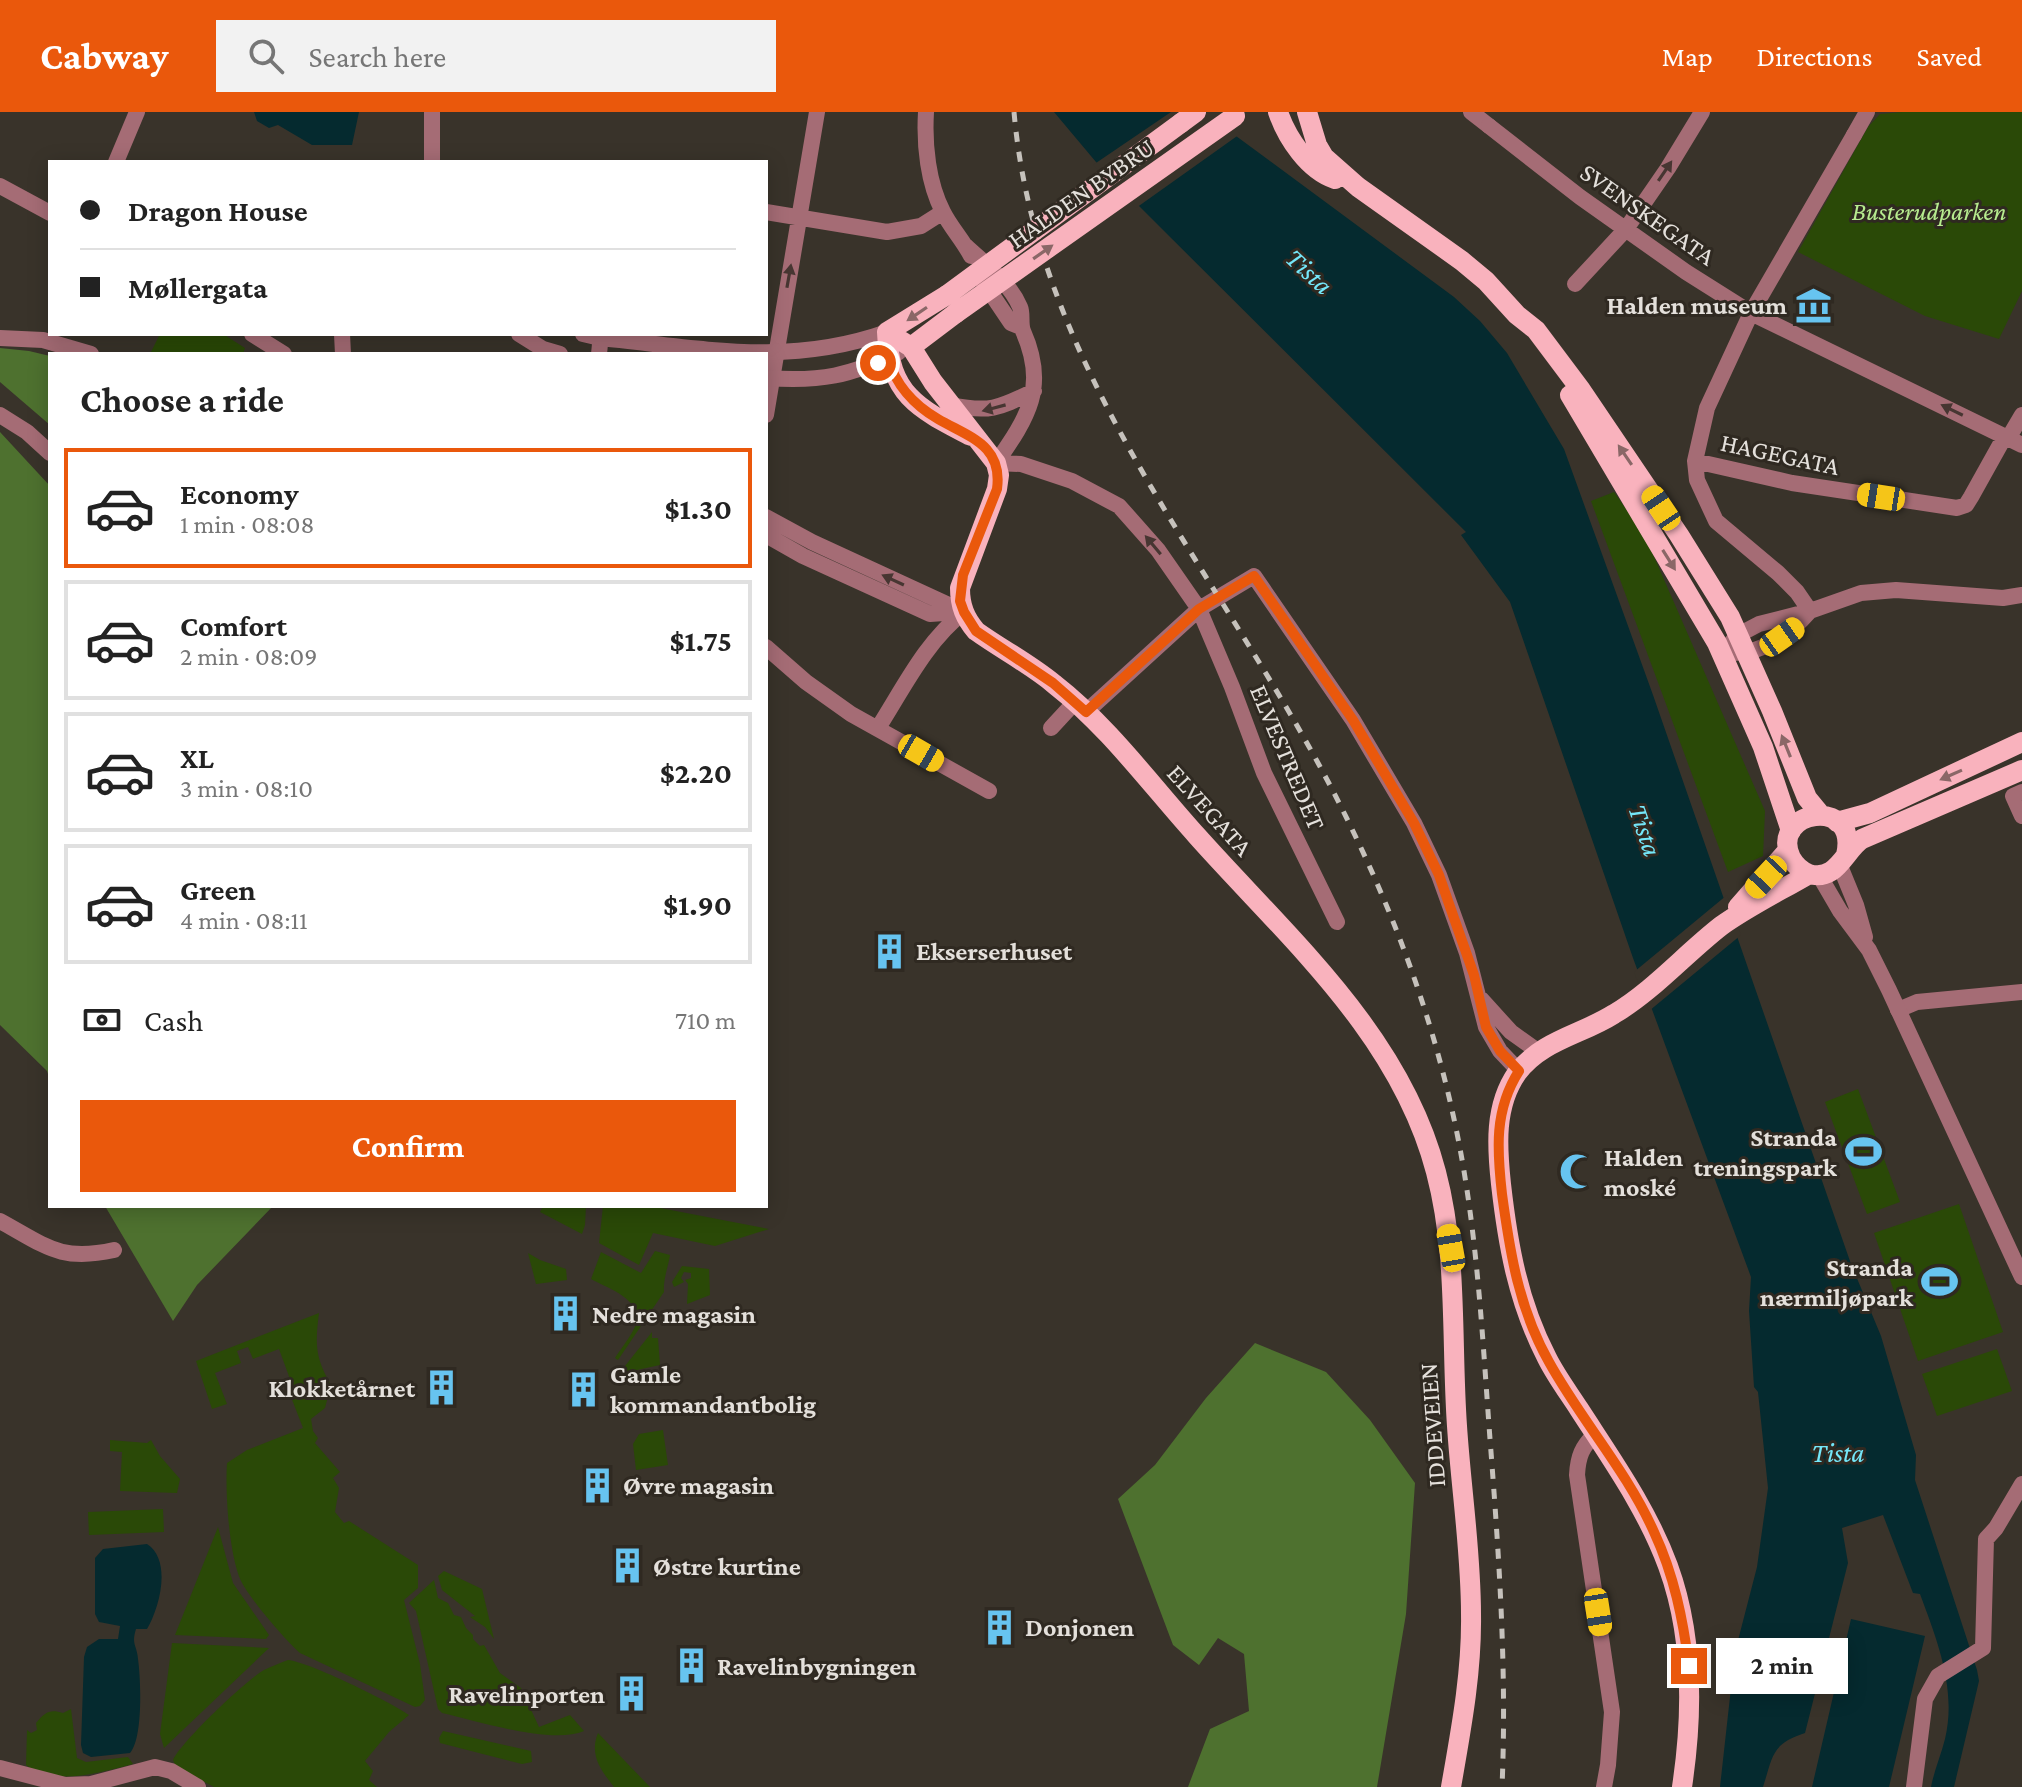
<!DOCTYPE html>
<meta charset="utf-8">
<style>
body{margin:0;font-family:"Crimson Pro",serif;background:#f2f2f2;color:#222;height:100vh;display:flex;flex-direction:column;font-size:30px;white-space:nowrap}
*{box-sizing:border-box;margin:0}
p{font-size:26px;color:#767676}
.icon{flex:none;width:44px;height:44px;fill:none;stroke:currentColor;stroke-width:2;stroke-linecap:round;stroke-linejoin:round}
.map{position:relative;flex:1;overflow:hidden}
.side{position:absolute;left:48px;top:240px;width:720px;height:856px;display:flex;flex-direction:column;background:#fff;border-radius:0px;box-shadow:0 4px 20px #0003}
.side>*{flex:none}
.top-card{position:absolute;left:48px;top:48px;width:720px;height:176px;border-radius:0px;box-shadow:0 4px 20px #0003;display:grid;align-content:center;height:176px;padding:0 32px;background:#fff}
.end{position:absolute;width:36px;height:36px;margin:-18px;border:10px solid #ea580c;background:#fff;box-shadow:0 0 0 4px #fff}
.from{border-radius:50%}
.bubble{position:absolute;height:56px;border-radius:0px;background:#fff;box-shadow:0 4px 20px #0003;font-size:26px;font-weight:700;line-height:56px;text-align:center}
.car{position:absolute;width:24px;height:48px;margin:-24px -12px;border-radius:10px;box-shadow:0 0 6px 2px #0007;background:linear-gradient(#f5c518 24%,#345 0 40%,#f5c518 0 76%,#345 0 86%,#f5c518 0)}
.top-card b{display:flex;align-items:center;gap:28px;height:76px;font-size:30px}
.top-card b+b{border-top:2px solid #e0e0e0}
.top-card i{width:20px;height:20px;background:#222}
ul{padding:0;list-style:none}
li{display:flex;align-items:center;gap:24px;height:120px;margin:0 16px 12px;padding:0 16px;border:4px solid #e0e0e0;border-radius:0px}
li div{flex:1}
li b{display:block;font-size:30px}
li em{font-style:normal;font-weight:700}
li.active{border-color:#ea580c}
li>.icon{width:72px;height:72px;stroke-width:1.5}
h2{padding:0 32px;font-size:36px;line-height:96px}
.pay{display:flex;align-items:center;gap:20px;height:88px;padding:0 32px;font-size:30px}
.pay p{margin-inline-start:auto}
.primary-button{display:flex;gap:16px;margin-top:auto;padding:16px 32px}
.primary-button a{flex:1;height:92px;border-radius:0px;background:#ea580c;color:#fff;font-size:32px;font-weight:700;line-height:92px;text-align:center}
header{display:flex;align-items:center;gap:48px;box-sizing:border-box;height:112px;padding:0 40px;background:#ea580c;color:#fff}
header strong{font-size:38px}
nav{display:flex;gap:44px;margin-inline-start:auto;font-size:28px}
.search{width:560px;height:72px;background:#f2f2f2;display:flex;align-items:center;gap:20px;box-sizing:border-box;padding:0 28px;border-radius:0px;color:#767676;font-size:30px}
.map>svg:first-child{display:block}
.green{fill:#2a4907}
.forest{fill:#4e712f}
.water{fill:#052a2f}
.pier{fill:#39332a}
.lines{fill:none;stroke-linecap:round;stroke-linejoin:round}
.pedestrian{stroke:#a56c75;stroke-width:16}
.minor{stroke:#a56c75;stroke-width:16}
.tertiary{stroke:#a56c75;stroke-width:16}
.primary{stroke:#f9b2bd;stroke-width:20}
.rail{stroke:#c6c2bc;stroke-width:5;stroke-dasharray:10 10;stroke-linecap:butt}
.primary-bridge{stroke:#f9b2bd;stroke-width:20}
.oneway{fill:#473632}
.oneway2{fill:#8a6767}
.route{stroke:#ea580c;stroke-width:10}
.labels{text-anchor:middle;stroke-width:6;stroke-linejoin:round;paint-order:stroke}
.street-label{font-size:26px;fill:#e4e0db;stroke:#2f2921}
.park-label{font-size:26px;font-style:italic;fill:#b7ec8f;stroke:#2f2921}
.poi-label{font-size:26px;font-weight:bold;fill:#e4e0db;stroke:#2f2921;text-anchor:start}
.water-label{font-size:28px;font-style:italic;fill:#74e7f9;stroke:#2f2921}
</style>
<header>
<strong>Cabway</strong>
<div class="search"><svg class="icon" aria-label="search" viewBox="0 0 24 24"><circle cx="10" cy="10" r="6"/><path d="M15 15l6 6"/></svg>Search here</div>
<nav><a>Map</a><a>Directions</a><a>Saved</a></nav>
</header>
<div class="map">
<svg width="2022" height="1675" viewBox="0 0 2022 1675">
<rect width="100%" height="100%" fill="#39332a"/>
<path class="green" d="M 1902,0 L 2022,0 L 2022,179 L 1999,227 L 1925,204 L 1798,140 L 1868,15 L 1880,2 Z
M 160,222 L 223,222 L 245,236 L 243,242 L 150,242 Z
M 1614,380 L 1645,424 L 1765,699 L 1763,744 L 1728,760 L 1591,389 Z
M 1858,977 L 1900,1090 L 1867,1102 L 1825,990 Z
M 1959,1092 L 2003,1220 L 1918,1249 L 1874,1121 Z
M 543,1094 L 586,1094 L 585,1113 L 582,1122 L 540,1100 Z
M 603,1094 L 650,1094 L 769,1117 L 715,1134 L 653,1121 L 639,1153 L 599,1131 Z
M 655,1139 L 670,1143 C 668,1156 663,1167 664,1180 L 618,1248 L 615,1246 C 621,1236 636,1219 637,1207 C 639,1186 605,1175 591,1167 L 601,1140 L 641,1161 Z
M 528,1141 L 540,1148 L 566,1157 L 567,1168 L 536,1172 Z
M 682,1154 L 709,1157 L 710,1183 L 687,1192 L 688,1172 L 685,1168 L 691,1166 L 691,1161 L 684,1160 L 681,1166 L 684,1170 L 674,1175 L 672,1170 Z
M 319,1201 C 315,1233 315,1245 331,1273 L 325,1296 L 311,1307 L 313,1319 L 318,1326 L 315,1331 L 340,1360 L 333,1366 L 339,1376 L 335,1400 L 344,1411 L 349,1409 L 418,1453 L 418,1476 L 404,1488 L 420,1552 L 425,1588 L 420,1594 L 415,1595 L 300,1541 C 285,1528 250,1487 241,1469 C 229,1443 225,1380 227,1351 L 247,1338 L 303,1316 L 286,1272 L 290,1267 L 279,1237 L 253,1247 L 248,1235 L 237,1239 L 241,1251 L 215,1261 L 227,1292 L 212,1297 L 196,1249 Z
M 652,1220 L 652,1226 L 658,1226 L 660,1253 L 623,1261 L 621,1259 Z
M 1997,1237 L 2012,1279 L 1937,1304 L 1922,1262 Z
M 663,1318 L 668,1353 L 636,1358 L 633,1332 L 639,1322 Z
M 110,1328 L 147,1331 L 151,1328 L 160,1344 L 180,1367 L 177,1381 L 120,1379 L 122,1340 L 110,1339 Z
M 163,1397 L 164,1420 L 89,1423 L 88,1400 Z
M 218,1415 L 233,1471 L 269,1523 L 266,1527 L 175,1523 Z
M 444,1459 L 482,1477 L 494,1527 L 485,1515 L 470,1505 L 475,1504 L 442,1478 L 438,1464 Z
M 434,1468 L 438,1486 L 448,1491 L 454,1503 L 461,1505 L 466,1516 L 473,1523 L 473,1527 L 480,1534 L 484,1533 L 500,1561 L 521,1576 L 539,1615 L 570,1603 L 584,1619 C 551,1633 478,1609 442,1601 L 438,1597 L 416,1499 L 409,1491 Z
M 172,1531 L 269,1536 L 164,1636 L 160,1622 Z
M 288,1548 C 309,1550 391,1590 409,1603 L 389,1620 L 365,1649 L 373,1659 L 369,1668 L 377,1675 L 214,1675 L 176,1655 L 173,1648 C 181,1630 246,1568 264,1558 C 272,1554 280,1551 288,1548 Z
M 71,1597 L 77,1646 L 86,1650 L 128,1645 L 133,1652 C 103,1660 53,1675 26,1653 L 27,1618 L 31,1621 L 37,1618 L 36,1611 C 45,1600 50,1597 63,1601 Z
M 443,1619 L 531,1639 L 532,1650 L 522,1652 L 440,1631 L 439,1626 Z
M 598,1621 L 650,1675 L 614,1675 C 601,1658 589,1643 598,1621 Z"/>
<path class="forest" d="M 0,236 L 29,239 L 50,244 L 50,313 L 0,270 Z
M 0,320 L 50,374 L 50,968 L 47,959 L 0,913 Z
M 105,1094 L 273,1094 L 197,1173 L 173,1209 Z
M 1255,1231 L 1326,1260 L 1370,1308 L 1415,1371 L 1406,1502 L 1377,1675 L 1188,1675 L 1210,1617 L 1249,1599 L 1244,1542 L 1218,1526 L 1199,1553 L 1173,1533 L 1118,1387 L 1155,1353 L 1206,1286 Z"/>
<path class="water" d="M 254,0 L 359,0 L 352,33 L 312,33 L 278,13 L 269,16 L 257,9 Z
M 1054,0 L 1219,0 L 1236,24 L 1454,185 L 1480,209 L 1507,241 L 1564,337 L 1653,583 L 1851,1152 L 1881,1224 L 1916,1343 L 1915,1368 L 1977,1558 L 1979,1569 L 1954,1675 L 1931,1675 C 1934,1659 1941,1643 1945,1627 C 1957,1577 1937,1528 1920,1482 L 1913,1481 L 1883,1403 L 1842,1416 L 1848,1451 L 1805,1621 C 1771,1632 1773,1644 1763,1675 L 1720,1675 L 1735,1540 L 1757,1455 L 1768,1376 L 1758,1280 L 1754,1275 L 1749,1199 L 1751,1165 L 1633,846 L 1510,490 L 1461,423 L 1466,420 L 1139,94 L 1096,50 Z
M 147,1432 C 172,1448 160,1495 147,1517 L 136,1517 C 131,1533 137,1533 138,1547 C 141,1568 143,1627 130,1641 L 91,1645 L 83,1641 L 81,1633 L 84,1545 L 87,1535 L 99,1527 L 118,1527 L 120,1514 L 99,1510 L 95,1502 L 95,1446 L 103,1437 Z
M 1851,1507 L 1925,1524 L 1889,1675 L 1812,1675 Z"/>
<path class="pier" d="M 1171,0 L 1224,0 L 1240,22 L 1136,96 L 1093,53 Z
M 1727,783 L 1741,823 L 1649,899 L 1634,860 Z"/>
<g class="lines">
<path class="pedestrian" d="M 1471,0 L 1489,14
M 1854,23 L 1867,0"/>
<path class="minor" d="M 926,0 C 924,33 928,71 943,100 C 951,116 963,128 971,144
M 1489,14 L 1580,85 L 1686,160 L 1751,201 L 2022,333
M 116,50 L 137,0
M 432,50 L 432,0
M 0,74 L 50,101
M 766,100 L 887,120 L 921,114 L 943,100
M 966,134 C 985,152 1010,171 1020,195 C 1023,202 1020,211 1023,219 C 1048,275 1028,305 996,351
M 982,168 L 1011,211 L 1021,215
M 1575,172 L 1626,117 L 1668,56 L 1702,0
M 252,222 L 284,242
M 0,226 L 43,228 L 91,242
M 599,242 L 601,222
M 951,293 C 990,301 999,296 1034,279
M 766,303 L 817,0
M 2009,325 L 2022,303
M 1695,349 L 1792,371 L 1957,396 L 1966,393 L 1971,385 L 2005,324
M 996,351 L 1021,352 L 1072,369 L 1119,394 L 1158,438 L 1199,497 L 1232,575 L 1264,661 L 1337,810
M 766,405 L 812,430 L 964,500
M 766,423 L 803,444 L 930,502 L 958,500
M 1810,499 L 1797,480 L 1778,461 L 1716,409 L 1697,368 L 1695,349 L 1707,296 L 1751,201 L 1854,23
M 766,535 L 806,570 L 851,602 L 989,679
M 1734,541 C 1766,540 1789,523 1810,499
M 1722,542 L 1738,523 L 1759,512 L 1810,499 L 1861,481 L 1896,478 L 2003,486 L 2022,483
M 1086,600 L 1199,497 L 1254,464 L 1353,608 L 1414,711 L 1439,763 L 1467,841 L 1486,915 L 1500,939 L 1519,959
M 878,616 C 903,577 926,529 964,500
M 1051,616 L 1075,590
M 2022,680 L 2013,684 L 2022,704
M 1481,887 L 1511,920 L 1539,940
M 1898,898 L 1917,890 L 2022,880
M 0,1109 C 46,1134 60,1150 114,1138
M 1595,1322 C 1582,1335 1578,1344 1577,1363 L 1612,1600 L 1608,1653 L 1604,1675
M 0,1656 L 65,1673 L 91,1672 L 155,1655 L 171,1659 L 198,1675
M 1914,1675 L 1925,1587 L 1938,1564 L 1983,1536 L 1986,1427 L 1996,1416 L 2022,1372"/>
<path class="tertiary" d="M 342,222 L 343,242
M 519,222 L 543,237 L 560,242
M 583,222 L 600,226 C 701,236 788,255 887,220
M 766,266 C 821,270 850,264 899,240
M 0,303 L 27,320 L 50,341
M 1840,754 L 1856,793 L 1865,825
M 1819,763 L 1840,799 L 1869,838 L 1889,878 L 2022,1165"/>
<path class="primary" d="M 1278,0 C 1287,26 1308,58 1335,67
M 1307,0 L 1317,33 L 1324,45 L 1358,75 L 1462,149 L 1486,169 L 1517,203 L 1536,218 L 1581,278 L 1679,423 L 1730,505 L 1772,599 L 1807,686 L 1821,703
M 1181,11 L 1196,0
M 887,220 L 911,235 L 933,270 L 996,351 L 999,363 L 997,377 L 960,476 C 960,494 965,506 976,519 C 1001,537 1030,552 1054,572 C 1108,614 1151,673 1197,724 C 1288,826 1400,922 1436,1060 C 1458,1143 1451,1228 1457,1314 C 1461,1376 1471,1439 1471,1502 C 1472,1560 1461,1618 1451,1675
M 887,220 C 889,283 919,297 971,324
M 887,220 L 947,183
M 911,235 L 956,201
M 1570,283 L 1717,531 L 1763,635 L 1791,719
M 1837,710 L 1870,701 L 2022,630
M 1846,743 C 1860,683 1768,698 1791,746 C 1795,753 1801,759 1809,762 C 1837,770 1844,739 1862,727 L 2022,658
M 1738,795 L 1788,738
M 1682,1675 C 1693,1602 1694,1525 1668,1454 C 1647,1397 1612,1348 1579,1297 C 1568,1280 1556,1264 1547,1246 C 1518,1190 1508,1134 1501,1072 C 1497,1035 1494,994 1517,961 C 1542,928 1581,923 1614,902 C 1653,879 1685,842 1721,814 C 1749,794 1780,779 1809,762"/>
<path class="rail" d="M 1014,0 C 1038,273 1236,476 1350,713 C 1396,807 1432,905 1454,1007 C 1477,1112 1482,1220 1490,1327 C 1499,1443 1507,1559 1502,1675"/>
<path class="primary-bridge" d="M 947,183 L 1181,11
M 956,201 L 1235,4"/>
</g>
<defs><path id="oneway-solid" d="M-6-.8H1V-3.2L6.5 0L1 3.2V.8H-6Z" transform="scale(2)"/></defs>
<g class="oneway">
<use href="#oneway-solid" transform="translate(1665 59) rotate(-56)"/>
<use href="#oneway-solid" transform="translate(789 164) rotate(-80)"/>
<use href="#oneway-solid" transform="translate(994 296) rotate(165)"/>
<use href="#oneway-solid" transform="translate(1952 298) rotate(-154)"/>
<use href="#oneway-solid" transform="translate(1153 433) rotate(-130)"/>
<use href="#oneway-solid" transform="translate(893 468) rotate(-155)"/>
</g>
<g class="oneway2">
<use href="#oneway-solid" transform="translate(1043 140) rotate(-35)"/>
<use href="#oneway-solid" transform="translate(917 202) rotate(146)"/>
<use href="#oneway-solid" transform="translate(1625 343) rotate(-124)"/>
<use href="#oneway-solid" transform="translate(1669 448) rotate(58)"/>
<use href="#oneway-solid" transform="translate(1786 634) rotate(-112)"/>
<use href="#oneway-solid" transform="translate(1951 663) rotate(156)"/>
</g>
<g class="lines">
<path class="route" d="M 878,251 L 888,246 C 895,272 914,293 938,307 C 969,325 1003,333 997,377 L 963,463 L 960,489 L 964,500 L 976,519 L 1053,571 L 1086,600 L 1199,497 L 1254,464 L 1353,608 L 1414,711 L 1439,763 L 1448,789 L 1474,863 L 1486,915 L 1500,939 L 1519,959 C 1494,998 1497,1038 1502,1082 C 1510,1141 1519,1197 1549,1250 C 1581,1308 1627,1359 1654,1420 C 1674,1463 1683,1507 1689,1554"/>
</g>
<defs>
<symbol id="museum-bare" viewBox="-9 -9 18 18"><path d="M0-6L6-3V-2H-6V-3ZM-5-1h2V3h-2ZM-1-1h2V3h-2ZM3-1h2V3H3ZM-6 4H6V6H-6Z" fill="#67c4f0" stroke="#2f2921" stroke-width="2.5" paint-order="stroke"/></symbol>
<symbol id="building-bare" viewBox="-9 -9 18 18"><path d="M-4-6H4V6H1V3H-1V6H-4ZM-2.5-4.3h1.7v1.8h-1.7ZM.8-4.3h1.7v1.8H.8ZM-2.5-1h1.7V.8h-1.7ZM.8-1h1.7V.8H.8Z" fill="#67c4f0" stroke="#2f2921" stroke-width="2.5" paint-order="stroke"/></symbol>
<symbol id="stadium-bare" viewBox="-9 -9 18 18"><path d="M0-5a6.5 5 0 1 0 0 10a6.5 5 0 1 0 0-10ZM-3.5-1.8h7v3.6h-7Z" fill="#67c4f0" stroke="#2f2921" stroke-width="2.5" paint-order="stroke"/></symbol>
<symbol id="mosque-bare" viewBox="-9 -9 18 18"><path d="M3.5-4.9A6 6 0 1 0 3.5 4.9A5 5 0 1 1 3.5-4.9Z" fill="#67c4f0" stroke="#2f2921" stroke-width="2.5" paint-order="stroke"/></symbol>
</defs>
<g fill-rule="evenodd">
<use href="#museum-bare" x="1788" y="168" width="51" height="51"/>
<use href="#building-bare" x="864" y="814" width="51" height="51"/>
<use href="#stadium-bare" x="1838" y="1014" width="51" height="51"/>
<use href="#mosque-bare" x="1552" y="1034" width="51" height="51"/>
<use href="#stadium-bare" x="1914" y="1144" width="51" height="51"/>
<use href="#building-bare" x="540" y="1176" width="51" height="51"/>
<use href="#building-bare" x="416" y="1250" width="51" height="51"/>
<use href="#building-bare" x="558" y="1252" width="51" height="51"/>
<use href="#building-bare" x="572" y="1348" width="51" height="51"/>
<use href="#building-bare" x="602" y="1428" width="51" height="51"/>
<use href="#building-bare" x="974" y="1490" width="51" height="51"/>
<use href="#building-bare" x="666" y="1528" width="51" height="51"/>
<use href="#building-bare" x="606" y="1556" width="51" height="51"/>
</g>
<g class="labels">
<g class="street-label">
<text transform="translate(1081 81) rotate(-35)" y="9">HALDEN BYBRU</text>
<text transform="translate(1648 102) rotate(35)" y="9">SVENSKEGATA</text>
<text transform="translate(1780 342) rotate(12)" y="9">HAGEGATA</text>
<text transform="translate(1288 645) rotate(67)" y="9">ELVESTREDET</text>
<text transform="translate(1210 698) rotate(48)" y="9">ELVEGATA</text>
<text transform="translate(1432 1313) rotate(-94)" y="9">IDDEVEIEN</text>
</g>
<g class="park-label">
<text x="1929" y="108">Busterudparken</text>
</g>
<g class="poi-label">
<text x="1787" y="202" text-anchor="end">Halden museum</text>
<text x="916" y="848">Ekserserhuset</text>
<text x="1837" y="1034" text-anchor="end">Stranda<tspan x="1837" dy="30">treningspark</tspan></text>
<text x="1604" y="1054">Halden<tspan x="1604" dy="30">moské</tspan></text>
<text x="1913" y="1164" text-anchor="end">Stranda<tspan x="1913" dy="30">nærmiljøpark</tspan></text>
<text x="592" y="1211">Nedre magasin</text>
<text x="610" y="1271">Gamle<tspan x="610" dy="30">kommandantbolig</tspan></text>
<text x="415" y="1285" text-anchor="end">Klokketårnet</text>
<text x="623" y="1382">Øvre magasin</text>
<text x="653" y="1463">Østre kurtine</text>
<text x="1025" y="1524">Donjonen</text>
<text x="717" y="1563">Ravelinbygningen</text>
<text x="605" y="1591" text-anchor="end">Ravelinporten</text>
</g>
<g class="water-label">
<text transform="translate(1310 159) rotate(43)" y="10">Tista</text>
<text transform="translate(1646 718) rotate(71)" y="10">Tista</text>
<text x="1838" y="1350">Tista</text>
</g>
</g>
</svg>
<i class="end from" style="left:878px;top:251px"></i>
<i class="end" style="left:1689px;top:1554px"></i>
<div class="bubble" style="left:1716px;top:1526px;width:132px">2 min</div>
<i class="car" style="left:1881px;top:385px;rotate:279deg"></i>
<i class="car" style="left:1661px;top:396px;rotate:326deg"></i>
<i class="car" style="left:1782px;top:525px;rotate:55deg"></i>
<i class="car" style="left:921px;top:641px;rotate:120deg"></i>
<i class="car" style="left:1766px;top:765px;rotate:223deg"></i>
<i class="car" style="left:1451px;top:1136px;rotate:350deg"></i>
<i class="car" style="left:1598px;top:1500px;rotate:171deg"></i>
<div class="top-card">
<b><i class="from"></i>Dragon House</b>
<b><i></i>Møllergata</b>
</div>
<section class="side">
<h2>Choose a ride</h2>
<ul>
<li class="active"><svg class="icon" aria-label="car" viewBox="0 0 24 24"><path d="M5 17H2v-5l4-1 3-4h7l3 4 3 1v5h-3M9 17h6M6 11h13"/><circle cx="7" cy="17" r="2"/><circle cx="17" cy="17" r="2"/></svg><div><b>Economy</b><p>1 min · 08:08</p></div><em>$1.30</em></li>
<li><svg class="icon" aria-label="car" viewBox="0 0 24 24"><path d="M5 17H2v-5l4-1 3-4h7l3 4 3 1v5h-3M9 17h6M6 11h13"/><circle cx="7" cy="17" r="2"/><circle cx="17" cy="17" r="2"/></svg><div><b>Comfort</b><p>2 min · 08:09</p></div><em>$1.75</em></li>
<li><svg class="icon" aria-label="car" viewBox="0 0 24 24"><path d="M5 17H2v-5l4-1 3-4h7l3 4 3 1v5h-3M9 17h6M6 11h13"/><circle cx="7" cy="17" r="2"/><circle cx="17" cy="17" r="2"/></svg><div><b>XL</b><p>3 min · 08:10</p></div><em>$2.20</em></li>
<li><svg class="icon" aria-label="car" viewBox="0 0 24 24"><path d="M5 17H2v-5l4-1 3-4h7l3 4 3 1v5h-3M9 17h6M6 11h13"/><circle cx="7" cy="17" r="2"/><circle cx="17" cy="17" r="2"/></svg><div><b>Green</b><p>4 min · 08:11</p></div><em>$1.90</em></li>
</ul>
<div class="pay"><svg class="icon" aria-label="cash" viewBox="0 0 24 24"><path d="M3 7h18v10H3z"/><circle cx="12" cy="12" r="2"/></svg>Cash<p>710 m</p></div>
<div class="primary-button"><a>Confirm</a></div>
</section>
</div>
